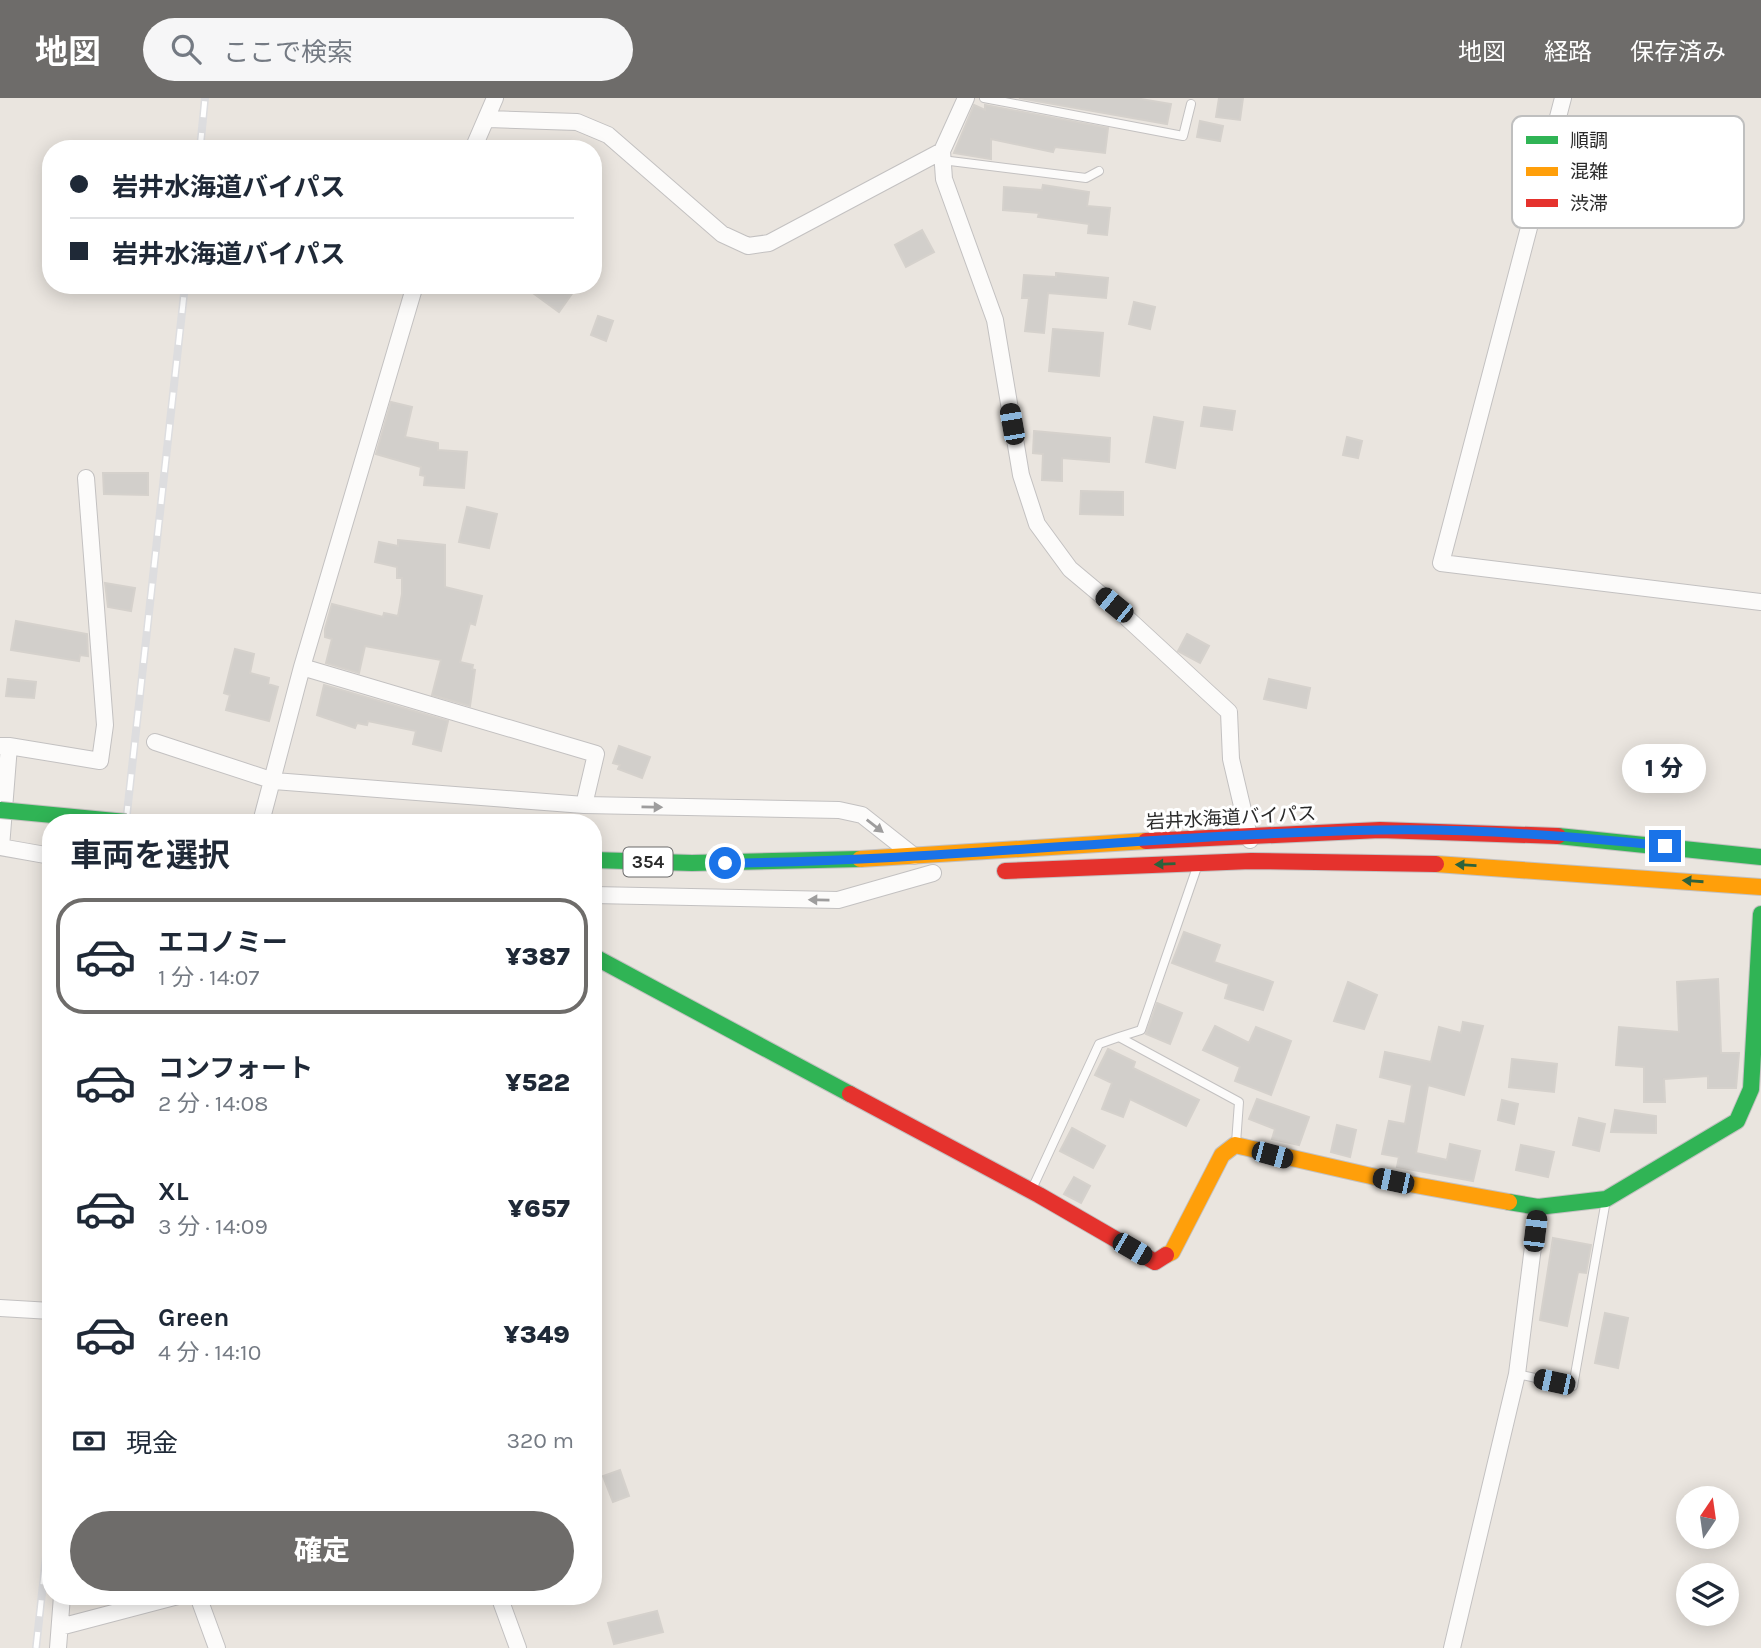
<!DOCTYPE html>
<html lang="ja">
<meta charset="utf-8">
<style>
body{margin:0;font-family:Karla,"Noto Sans JP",sans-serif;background:#f6f6f7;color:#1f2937;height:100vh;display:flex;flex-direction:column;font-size:26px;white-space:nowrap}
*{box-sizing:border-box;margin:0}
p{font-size:23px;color:#747a83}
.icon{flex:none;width:38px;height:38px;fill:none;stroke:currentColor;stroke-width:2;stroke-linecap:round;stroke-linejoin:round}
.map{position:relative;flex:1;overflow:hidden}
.side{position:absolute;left:42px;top:716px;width:560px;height:791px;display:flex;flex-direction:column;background:#fff;border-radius:28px;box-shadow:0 4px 18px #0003}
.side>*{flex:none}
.top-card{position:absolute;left:42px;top:42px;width:560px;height:154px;border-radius:28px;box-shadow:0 4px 18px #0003;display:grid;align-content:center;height:154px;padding:0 28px;background:#fff}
.needle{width:46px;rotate:13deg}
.tools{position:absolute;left:1676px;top:1388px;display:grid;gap:14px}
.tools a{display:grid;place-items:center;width:63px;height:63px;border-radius:50%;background:#fff;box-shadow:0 4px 18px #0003;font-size:35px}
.end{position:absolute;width:32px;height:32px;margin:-16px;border:9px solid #1a73e8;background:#fff;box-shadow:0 0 0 4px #fff}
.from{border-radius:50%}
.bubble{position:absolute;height:49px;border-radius:24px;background:#fff;box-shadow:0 4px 18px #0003;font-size:23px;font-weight:800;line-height:49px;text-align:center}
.car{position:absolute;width:21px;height:42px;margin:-21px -10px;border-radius:9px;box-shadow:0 0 5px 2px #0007;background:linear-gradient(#222 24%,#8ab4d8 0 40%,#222 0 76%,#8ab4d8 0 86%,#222 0)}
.top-card b{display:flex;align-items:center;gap:24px;height:66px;font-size:26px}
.top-card b+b{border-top:2px solid #e0e1e3}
.top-card i{width:18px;height:18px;background:#1f2937}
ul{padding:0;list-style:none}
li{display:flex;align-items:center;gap:21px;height:116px;margin:0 14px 10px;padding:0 14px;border:4px solid transparent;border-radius:28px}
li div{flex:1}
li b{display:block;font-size:26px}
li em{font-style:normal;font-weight:800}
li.on{border-color:#6e6c6a}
li>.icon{width:63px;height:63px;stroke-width:1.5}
h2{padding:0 28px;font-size:32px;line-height:84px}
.pay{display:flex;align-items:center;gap:18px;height:77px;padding:0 28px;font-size:26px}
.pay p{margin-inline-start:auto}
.primary-button{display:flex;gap:14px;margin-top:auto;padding:14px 28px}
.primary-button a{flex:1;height:80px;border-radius:42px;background:#6e6c6a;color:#fff;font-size:28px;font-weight:800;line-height:80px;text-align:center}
header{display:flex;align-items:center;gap:42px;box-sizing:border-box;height:98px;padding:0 35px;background:#6e6c6a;color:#fff}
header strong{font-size:33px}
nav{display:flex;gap:38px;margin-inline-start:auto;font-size:24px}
.search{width:490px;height:63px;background:#f6f6f7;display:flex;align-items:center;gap:18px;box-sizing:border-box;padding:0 24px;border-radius:38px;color:#747a83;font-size:26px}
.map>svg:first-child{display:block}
.building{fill:#d2cfcb;stroke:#d5d1cc;stroke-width:2}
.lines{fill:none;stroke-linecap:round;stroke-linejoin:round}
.lane-casing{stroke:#c3c1c1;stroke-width:10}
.street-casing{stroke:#c3c1c1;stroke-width:18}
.fast-casing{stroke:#c3c1c1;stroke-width:18}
.slow-casing{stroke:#c3c1c1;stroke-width:18}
.jam-casing{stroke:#c3c1c1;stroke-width:18}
.lane{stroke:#fcfbfa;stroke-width:8}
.street{stroke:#fcfbfa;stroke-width:16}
.fast{stroke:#30b455;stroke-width:16}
.slow{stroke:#ff9f0a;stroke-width:16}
.jam{stroke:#e5322d;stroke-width:16}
.rail-casing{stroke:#dddddf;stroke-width:8}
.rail{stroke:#fff;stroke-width:5;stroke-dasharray:16;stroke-linecap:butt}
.fast-bridge-casing{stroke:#c5c3c1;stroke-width:18;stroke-linecap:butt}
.fast-bridge{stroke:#30b455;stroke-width:16}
.oneway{fill:#9e9d9d}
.oneway2{fill:#2d623c}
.route{stroke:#1a73e8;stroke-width:9}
.labels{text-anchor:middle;stroke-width:6;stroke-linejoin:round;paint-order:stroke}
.shield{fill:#fff;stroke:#6b6b6b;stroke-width:2}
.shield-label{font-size:18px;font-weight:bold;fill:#2b2b2b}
.street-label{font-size:19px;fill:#2b2b2b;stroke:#fff}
.key{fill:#fff;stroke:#bfbfbf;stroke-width:2}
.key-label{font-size:19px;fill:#2b2b2b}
</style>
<header>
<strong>地図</strong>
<div class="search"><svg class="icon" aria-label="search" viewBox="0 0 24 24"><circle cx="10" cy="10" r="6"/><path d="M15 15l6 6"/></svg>ここで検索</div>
<nav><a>地図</a><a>経路</a><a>保存済み</a></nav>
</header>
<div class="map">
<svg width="1761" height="1550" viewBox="0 0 1761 1550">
<rect width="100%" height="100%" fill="#eae5df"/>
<path class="building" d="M 1019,0 L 1135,0 L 1171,6 L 1167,26 Z
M 1219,0 L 1243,0 L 1240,22 L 1216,19 Z
M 974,7 L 985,12 L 985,7 L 1108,30 L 1105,55 L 1055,49 L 1053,54 L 991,41 L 991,61 L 954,55 Z
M 1200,23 L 1223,28 L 1220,43 L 1197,39 Z
M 1043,87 L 1089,94 L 1087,108 L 1110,110 L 1107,137 L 1088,135 L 1089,126 L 1038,119 L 1039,115 L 1003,112 L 1004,89 L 1042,92 Z
M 922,132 L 934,154 L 906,169 L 895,147 Z
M 1056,175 L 1108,180 L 1106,200 L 1048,195 L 1044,235 L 1025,233 L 1029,200 L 1022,200 L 1024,177 L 1056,179 Z
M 522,187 L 578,187 L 559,214 Z
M 1134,204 L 1155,209 L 1150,231 L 1129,226 Z
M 598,218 L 613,223 L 606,243 L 591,237 Z
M 1053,231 L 1103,235 L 1099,278 L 1049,273 Z
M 391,304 L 412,309 L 405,339 L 438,345 L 438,352 L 467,354 L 464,390 L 424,387 L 425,378 L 420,377 L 421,369 L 376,356 Z
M 1204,309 L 1235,313 L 1232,332 L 1201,328 Z
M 1154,319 L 1183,324 L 1175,370 L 1146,364 Z
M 1034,333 L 1110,340 L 1109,364 L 1062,360 L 1062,383 L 1042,382 L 1043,356 L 1033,355 Z
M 1347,339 L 1362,343 L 1358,360 L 1343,357 Z
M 103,375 L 148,375 L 148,397 L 104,396 Z
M 1081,393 L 1123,394 L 1123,417 L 1080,416 Z
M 467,409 L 497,416 L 489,450 L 459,444 Z
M 398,442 L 445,447 L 445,489 L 482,498 L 475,527 L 470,525 L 460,564 L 473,567 L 472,571 L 475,572 L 470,608 L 432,597 L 441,562 L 365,548 L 359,575 L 326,565 L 332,541 L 325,539 L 325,531 L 332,506 L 383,519 L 384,515 L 398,518 L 402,496 L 402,480 L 397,480 L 397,469 L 375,464 L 379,444 L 398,448 Z
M 105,485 L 135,490 L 131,513 L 108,509 Z
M 16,523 L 87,536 L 88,558 L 80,557 L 79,563 L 11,552 Z
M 1187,536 L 1209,548 L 1200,565 L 1178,553 Z
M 235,551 L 254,556 L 250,575 L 269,580 L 268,586 L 278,589 L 269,623 L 226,612 L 230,597 L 224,595 Z
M 8,581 L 36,584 L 34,600 L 6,598 Z
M 1269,581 L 1310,590 L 1306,610 L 1264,601 Z
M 324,587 L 448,623 L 441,653 L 413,646 L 416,633 L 368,623 L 367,627 L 357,625 L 355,630 L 317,617 Z
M 619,648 L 650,659 L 642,680 L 618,671 L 620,667 L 613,665 Z
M 1184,834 L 1220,847 L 1214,864 L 1273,884 L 1263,912 L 1225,900 L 1229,886 L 1172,865 Z
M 1718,881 L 1721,955 L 1739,955 L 1736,990 L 1708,990 L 1708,978 L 1664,981 L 1665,1004 L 1644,1004 L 1644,969 L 1616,967 L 1619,929 L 1679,934 L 1677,884 Z
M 1348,884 L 1377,897 L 1364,931 L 1334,923 Z
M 1157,905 L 1182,915 L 1170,946 L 1146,936 Z
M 1463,924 L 1483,928 L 1464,997 L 1428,987 L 1416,1055 L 1447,1062 L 1450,1046 L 1480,1053 L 1473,1083 L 1397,1069 L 1399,1059 L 1382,1056 L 1389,1023 L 1405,1026 L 1412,987 L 1380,979 L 1385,954 L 1431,964 L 1439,929 L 1461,935 Z
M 1215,928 L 1249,945 L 1256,929 L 1291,943 L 1271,997 L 1235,983 L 1240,969 L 1203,952 Z
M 1108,951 L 1135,964 L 1133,970 L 1199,1002 L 1186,1028 L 1130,1001 L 1123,1019 L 1102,1011 L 1112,985 L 1095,977 Z
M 1512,961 L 1557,966 L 1554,994 L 1509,989 Z
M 1257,1001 L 1309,1019 L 1299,1047 L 1272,1041 L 1275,1031 L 1249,1021 Z
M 1502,1002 L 1518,1006 L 1514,1026 L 1498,1022 Z
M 1615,1012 L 1656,1018 L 1656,1035 L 1611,1034 Z
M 1579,1020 L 1605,1026 L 1599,1053 L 1573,1047 Z
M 1337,1027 L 1356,1032 L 1350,1059 L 1331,1054 Z
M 1072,1030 L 1105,1048 L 1093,1070 L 1060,1053 Z
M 1521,1047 L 1554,1054 L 1548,1079 L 1516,1072 Z
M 1074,1079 L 1090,1088 L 1081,1105 L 1064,1096 Z
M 1553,1140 L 1591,1147 L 1586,1175 L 1578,1174 L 1567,1228 L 1540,1222 Z
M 1605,1215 L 1628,1220 L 1618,1270 L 1595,1265 Z
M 620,1372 L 629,1398 L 613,1404 L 603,1378 Z
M 657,1513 L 663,1534 L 614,1546 L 608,1525 Z"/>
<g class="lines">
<defs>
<path id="lane" d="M 984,0 L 1183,38 L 1191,6
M 942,62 L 1086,80 L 1099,73
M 1119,939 L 1141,932 L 1196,772
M 1032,1091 L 1099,946 L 1119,939 L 1239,1004 L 1236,1045
M 1517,1276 L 1573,1288 L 1606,1102"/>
<path id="street" d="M 966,0 L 942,53 L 944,81 L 995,222 L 1021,377 L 1037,426 L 1070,471 L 1113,507 L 1229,614 L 1231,661 L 1250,742
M 1563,0 L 1441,465 L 1761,504
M 488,21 L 577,24 L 608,37 L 722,136 L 748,148 L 769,145 L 942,53
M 473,51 L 495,0
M 302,569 L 596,656 L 584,707
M 155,644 L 274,683 L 584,707 L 839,712 L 862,717 L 914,758
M 0,648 L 9,648 L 1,749
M 9,648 L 100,663 L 105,627 L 86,380
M 261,724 L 302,569 L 415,187
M 0,749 L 51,758
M 593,797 L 838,802 L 933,775
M 0,1210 L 51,1213
M 198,1498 L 217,1550
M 499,1498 L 518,1550
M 60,1529 L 178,1498
M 58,1550 L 62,1498
M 1452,1550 L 1517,1276 L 1538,1109"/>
<path id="fast" d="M 1558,738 L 1761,759
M 593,762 L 692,765 L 860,761
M 593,858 L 850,996
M 1509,1104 L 1538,1109 L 1606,1101 L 1737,1023 L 1751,991 L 1761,816"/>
<path id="slow" d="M 860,761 L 1146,743
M 1436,766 L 1761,789
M 1166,1157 L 1172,1154 L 1222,1057 L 1235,1047 L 1393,1083 L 1509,1104"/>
<path id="jam" d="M 1146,743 L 1380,732 L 1558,738
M 1005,773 L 1251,763 L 1436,766
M 850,996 L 1039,1097 L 1155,1164 L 1166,1157"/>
</defs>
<use href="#lane" class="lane-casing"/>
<use href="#street" class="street-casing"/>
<use href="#fast" class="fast-casing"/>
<use href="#slow" class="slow-casing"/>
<use href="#jam" class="jam-casing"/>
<use href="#lane" class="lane"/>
<use href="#street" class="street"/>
<use href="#fast" class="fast"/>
<use href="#slow" class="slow"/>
<use href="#jam" class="jam"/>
<defs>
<path id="rail" d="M 200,51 L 205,0
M 126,724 L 185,187
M 36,1550 L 51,1413"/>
</defs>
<use href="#rail" class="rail-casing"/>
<use href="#rail" class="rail"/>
<defs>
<path id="fast-bridge" d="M 0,712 L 126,724"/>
</defs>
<use href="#fast-bridge" class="fast-bridge-casing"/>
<use href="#fast-bridge" class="fast-bridge"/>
</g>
<defs><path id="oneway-solid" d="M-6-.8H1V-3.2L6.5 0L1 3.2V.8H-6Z" transform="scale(1.75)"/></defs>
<g class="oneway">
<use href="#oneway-solid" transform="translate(652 709) rotate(1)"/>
<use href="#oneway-solid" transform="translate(875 728) rotate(38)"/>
<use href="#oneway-solid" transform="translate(819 802) rotate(-179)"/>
</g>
<g class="oneway2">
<use href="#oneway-solid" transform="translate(1165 766) rotate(178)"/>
<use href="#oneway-solid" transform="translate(1466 767) rotate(-177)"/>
<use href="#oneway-solid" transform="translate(1693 783) rotate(-176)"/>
</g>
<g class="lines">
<path class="route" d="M 725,765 C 944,763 1161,736 1380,732 C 1474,730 1571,738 1665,748"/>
</g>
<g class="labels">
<rect class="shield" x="623.5" y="749.5" width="49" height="29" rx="5"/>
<g class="shield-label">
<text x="648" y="770">354</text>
</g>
<g class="street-label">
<text transform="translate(1231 719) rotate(-3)" y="7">岩井水海道バイパス</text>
</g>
</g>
<rect x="1512" y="18" width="232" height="112" rx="10" class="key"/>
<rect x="1526" y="38" width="32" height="8" fill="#30b455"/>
<rect x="1526" y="69" width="32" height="9" fill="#ff9f0a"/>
<rect x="1526" y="101" width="32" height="8" fill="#e5322d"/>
<g class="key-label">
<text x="1570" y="49">順調</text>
<text x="1570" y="80">混雑</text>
<text x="1570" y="112">渋滞</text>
</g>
</svg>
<div class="tools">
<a><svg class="needle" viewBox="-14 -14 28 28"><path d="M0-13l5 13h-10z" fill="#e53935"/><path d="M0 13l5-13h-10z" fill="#747a83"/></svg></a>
<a><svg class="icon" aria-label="layers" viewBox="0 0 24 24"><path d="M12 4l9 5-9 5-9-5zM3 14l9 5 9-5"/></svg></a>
</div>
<i class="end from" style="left:725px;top:765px"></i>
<i class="end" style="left:1665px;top:748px"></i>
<div class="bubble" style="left:1622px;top:646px;width:84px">1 分</div>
<i class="car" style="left:1012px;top:326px;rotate:350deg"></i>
<i class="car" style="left:1114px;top:507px;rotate:309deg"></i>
<i class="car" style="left:1272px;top:1057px;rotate:105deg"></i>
<i class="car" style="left:1393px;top:1083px;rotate:282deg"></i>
<i class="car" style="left:1535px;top:1133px;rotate:7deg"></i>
<i class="car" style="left:1132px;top:1151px;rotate:120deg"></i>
<i class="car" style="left:1554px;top:1284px;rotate:282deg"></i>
<div class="top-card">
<b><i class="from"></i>岩井水海道バイパス</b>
<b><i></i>岩井水海道バイパス</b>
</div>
<section class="side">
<h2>車両を選択</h2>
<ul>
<li class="on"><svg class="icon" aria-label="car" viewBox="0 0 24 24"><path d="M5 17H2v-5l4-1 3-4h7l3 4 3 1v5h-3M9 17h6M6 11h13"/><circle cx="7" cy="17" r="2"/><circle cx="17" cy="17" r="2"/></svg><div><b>エコノミー</b><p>1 分 · 14:07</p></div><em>¥387</em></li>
<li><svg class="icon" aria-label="car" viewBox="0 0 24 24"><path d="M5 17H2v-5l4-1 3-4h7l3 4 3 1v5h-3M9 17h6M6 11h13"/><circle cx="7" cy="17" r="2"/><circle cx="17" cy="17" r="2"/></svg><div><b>コンフォート</b><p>2 分 · 14:08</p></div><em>¥522</em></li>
<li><svg class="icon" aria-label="car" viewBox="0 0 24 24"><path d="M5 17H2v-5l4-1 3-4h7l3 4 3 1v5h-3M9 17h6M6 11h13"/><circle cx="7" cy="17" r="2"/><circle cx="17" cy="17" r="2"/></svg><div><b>XL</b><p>3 分 · 14:09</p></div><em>¥657</em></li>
<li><svg class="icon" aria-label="car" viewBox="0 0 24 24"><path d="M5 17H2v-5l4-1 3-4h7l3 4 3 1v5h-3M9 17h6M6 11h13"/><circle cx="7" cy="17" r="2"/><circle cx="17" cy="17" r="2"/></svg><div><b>Green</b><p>4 分 · 14:10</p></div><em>¥349</em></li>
</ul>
<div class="pay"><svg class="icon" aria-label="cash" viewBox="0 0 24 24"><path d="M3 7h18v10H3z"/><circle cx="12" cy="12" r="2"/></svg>現金<p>320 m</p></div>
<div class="primary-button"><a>確定</a></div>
</section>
</div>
